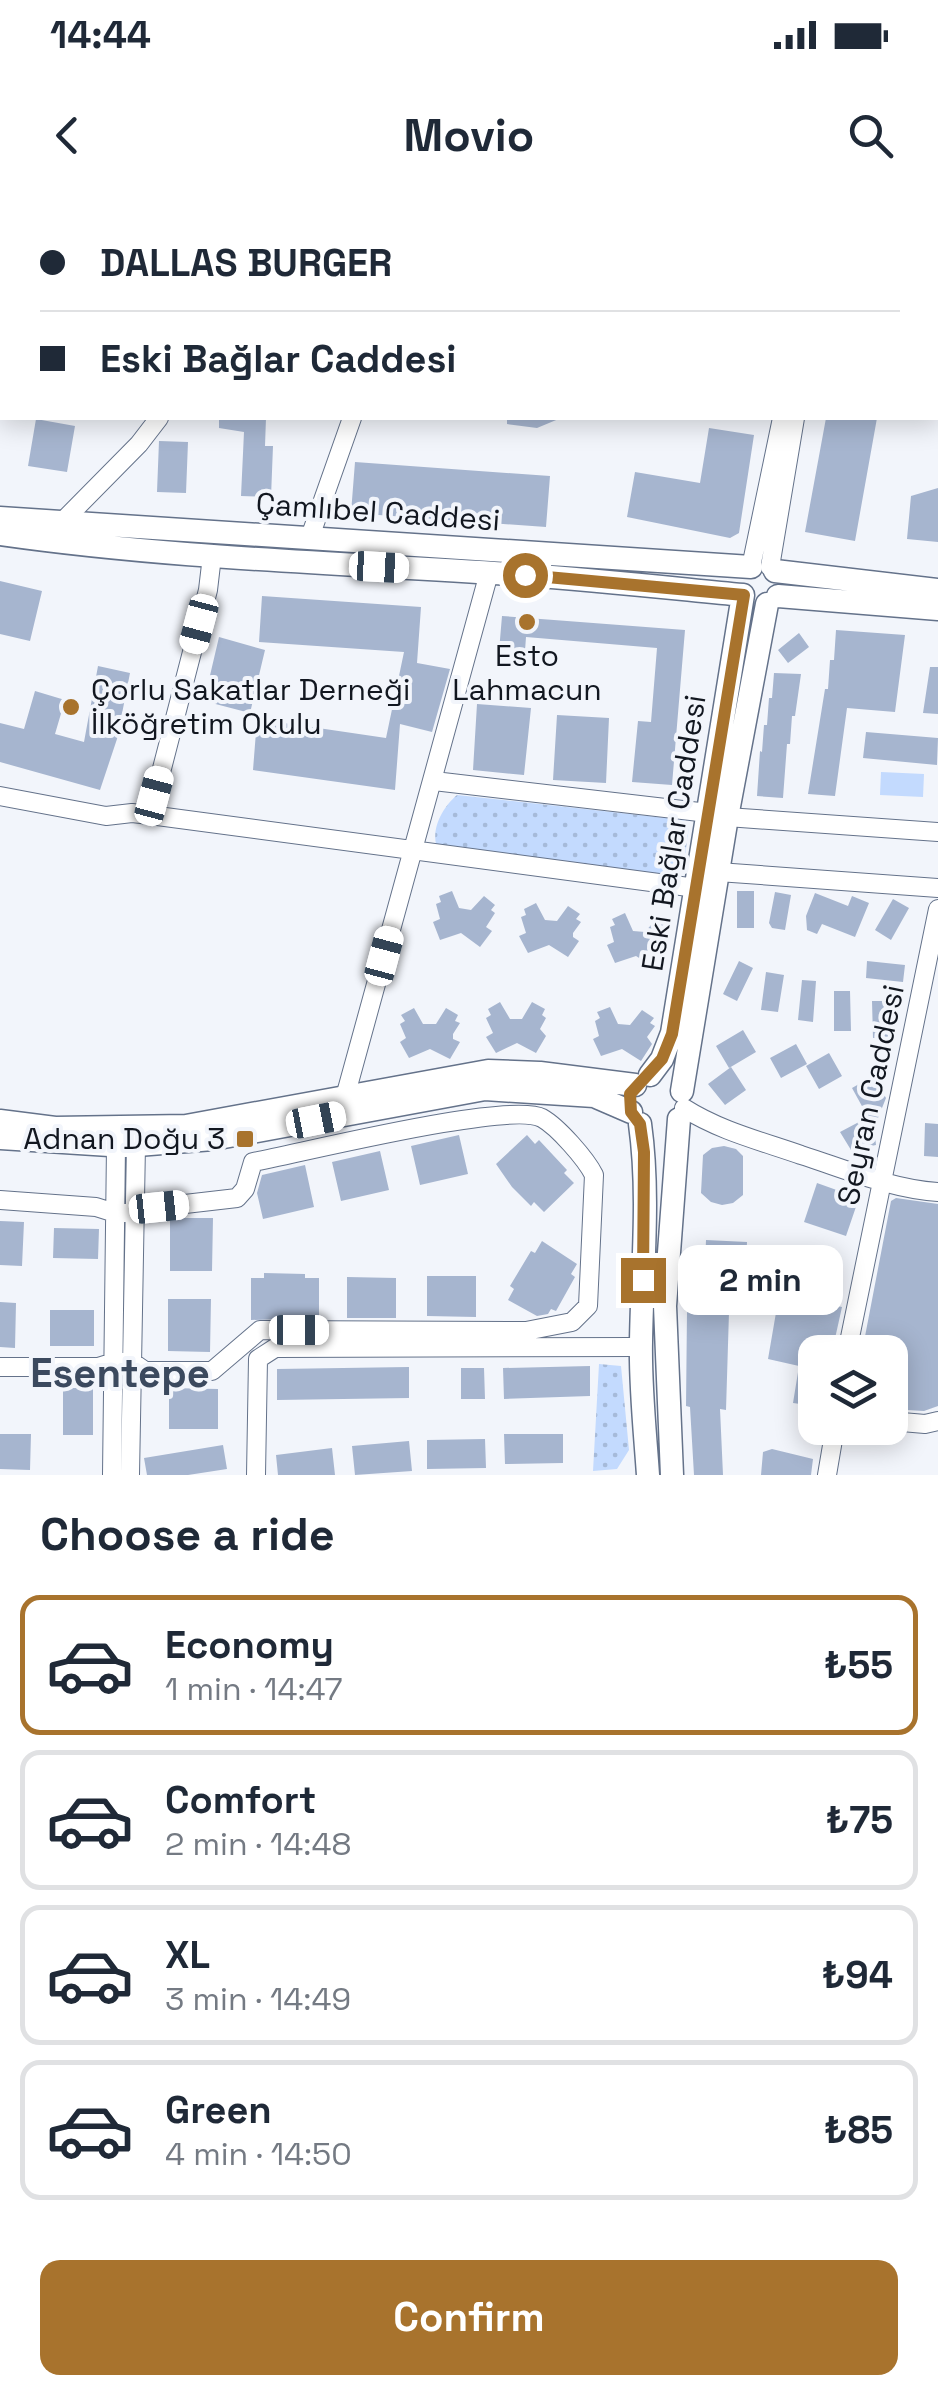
<!DOCTYPE html>
<meta charset="utf-8">
<style>
body{margin:0;font-family:"Space Grotesk",sans-serif;background:#f6f6f7;color:#1f2937;height:100vh;display:flex;flex-direction:column;font-size:38px;white-space:nowrap}
*{box-sizing:border-box;margin:0}
p{font-size:32px;color:#747a83}
.icon{flex:none;width:55px;height:55px;fill:none;stroke:currentColor;stroke-width:2;stroke-linecap:round;stroke-linejoin:round}
.map{position:relative;height:1275px;overflow:hidden}
.panel{display:flex;flex-direction:column;background:#fff;flex:1}
.panel>*{flex:none}
.guide{position:absolute;left:0px;top:0px;width:940px;height:220px;box-shadow:0 5px 25px #0003;display:grid;align-content:center;height:220px;padding:0 40px;background:#fff}
.buttons{position:absolute;left:798px;top:1135px;display:grid;gap:20px}
.buttons a{display:grid;place-items:center;width:110px;height:110px;border-radius:20px;background:#fff;box-shadow:0 5px 25px #0003;font-size:50px}
.end{position:absolute;width:45px;height:45px;margin:-22px;border:12px solid #a8732d;background:#fff;box-shadow:0 0 0 5px #fff}
.from{border-radius:50%}
.bubble{position:absolute;height:70px;border-radius:20px;background:#fff;box-shadow:0 5px 25px #0003;font-size:32px;font-weight:600;line-height:70px;text-align:center}
.car{position:absolute;width:30px;height:60px;margin:-30px -15px;border-radius:12px;box-shadow:0 0 8px 2px #0007;background:linear-gradient(#fff 24%,#345 0 40%,#fff 0 76%,#345 0 86%,#fff 0)}
.guide b{display:flex;align-items:center;gap:35px;height:95px;font-size:38px}
.guide b+b{border-top:2px solid #e0e1e3}
.guide i{width:25px;height:25px;background:#1f2937}
ul{padding:0;list-style:none}
li{display:flex;align-items:center;gap:30px;height:140px;margin:0 20px 15px;padding:0 20px;border:5px solid #e0e1e3;border-radius:20px}
li div{flex:1}
li b{display:block;font-size:38px}
li em{font-style:normal;font-weight:600}
li.current{border-color:#a8732d}
li>.icon{width:90px;height:90px;stroke-width:1.5}
h2{padding:0 40px;font-size:45px;line-height:120px}
.action{display:flex;gap:20px;margin-top:auto;padding:20px 40px}
.action a{flex:1;height:115px;border-radius:20px;background:#a8732d;color:#fff;font-size:40px;font-weight:600;line-height:115px;text-align:center}
.status{display:flex;justify-content:space-between;align-items:center;height:70px;padding:0 50px;background:#fff;direction:ltr}
.status svg{height:28px;fill:currentColor}
header{display:flex;justify-content:space-between;align-items:center;height:130px;padding:0 40px;background:#fff;font-size:45px;font-weight:600}
.map>svg:first-child{display:block}
.green{fill:#c3dafe}
.park{fill:url(#park-dots)}
.building{fill:#a6b5cf}
.lines{fill:none;stroke-linecap:round;stroke-linejoin:round}
.minor-casing{stroke:#64728a;stroke-width:20}
.major-casing{stroke:#64728a;stroke-width:25}
.minor{stroke:#fff;stroke-width:18}
.major{stroke:#fff;stroke-width:22}
.route{stroke:#a8732d;stroke-width:12}
.poi-dot{fill:#a8732d;stroke:#f2f5fb;stroke-width:4}
.labels{text-anchor:middle;stroke-width:8;stroke-linejoin:round;paint-order:stroke}
.street-label{font-size:30px;fill:#121720;stroke:#f2f5fb}
.poi-label{font-size:30px;fill:#121720;stroke:#f2f5fb}
.district-label{font-size:40px;font-weight:bold;fill:#3b495e;stroke:#f2f5fb}
</style>
<div class="status"><b>14:44</b><svg viewBox="0 0 49 12"><path d="M0 12V9h3v3zM5 12V6h3v6zM10 12V3h3v9zM15 12V0h3v12zM26 1h20v11H26zM47 4h2v5h-2z"/></svg></div>
<header><svg class="icon" aria-label="back" viewBox="0 0 24 24"><path d="M15 5l-7 7 7 7"/></svg>Movio<svg class="icon" aria-label="search" viewBox="0 0 24 24"><circle cx="10" cy="10" r="6"/><path d="M15 15l6 6"/></svg></header>
<div class="map">
<svg width="938" height="1275" viewBox="0 0 938 1275">
<defs>
<pattern id="park-dots" width="8" height="8" patternUnits="userSpaceOnUse" patternTransform="scale(2.5)"><rect width="8" height="8" fill="#c3dafe"/><path d="M2 2h.1M6 6h.1" fill="none" stroke="#a6bad9" stroke-width="1.8" stroke-linecap="round"/></pattern>
</defs>
<rect width="100%" height="100%" fill="#f2f5fb"/>
<path class="green" d="M 881,572 L 924,574 L 923,597 L 880,595 Z"/>
<path class="park" d="M 457,595 L 684,620 L 689,627 L 683,670 L 671,676 L 436,644 C 432,626 444,606 457,595 Z
M 599,1164 L 621,1166 L 629,1250 L 617,1269 L 593,1271 Z"/>
<path class="building" d="M 219,218 L 266,218 L 265,246 L 273,246 L 271,297 L 241,296 L 244,232 L 219,228 Z
M 507,218 L 561,218 L 537,228 L 507,224 Z
M 826,218 L 877,218 L 855,341 L 805,332 Z
M 36,219 L 75,226 L 67,272 L 28,266 Z
M 709,228 L 754,235 L 739,333 L 730,338 L 627,317 L 635,272 L 700,283 Z
M 159,241 L 188,242 L 186,293 L 157,292 Z
M 355,262 L 550,276 L 546,327 L 351,313 Z
M 938,288 L 938,342 L 907,339 L 911,296 Z
M 0,381 L 42,391 L 30,441 L 0,434 Z
M 262,396 L 421,407 L 417,463 L 450,469 L 432,532 L 400,524 L 395,590 L 253,570 L 257,519 L 386,538 L 404,452 L 259,442 Z
M 502,416 L 685,430 L 672,585 L 632,582 L 638,521 L 651,522 L 657,448 L 526,437 L 524,465 L 498,463 Z
M 836,430 L 905,435 L 895,512 L 847,508 L 835,596 L 808,594 L 825,489 L 828,489 L 830,460 L 834,460 Z
M 799,433 L 809,447 L 788,463 L 778,450 Z
M 219,437 L 265,450 L 250,513 L 204,501 Z
M 98,466 L 130,473 L 117,539 L 100,590 L 0,562 L 0,523 L 24,529 L 35,491 L 65,500 L 55,534 L 84,542 Z
M 930,467 L 938,467 L 938,514 L 923,513 Z
M 774,473 L 801,474 L 795,516 L 792,516 L 790,544 L 787,544 L 783,598 L 757,596 L 760,551 L 762,552 L 764,525 L 767,525 L 769,498 L 772,498 Z
M 477,504 L 531,508 L 524,575 L 473,570 Z
M 557,515 L 609,518 L 606,583 L 553,580 Z
M 866,532 L 938,538 L 937,565 L 863,558 Z
M 452,691 L 459,708 L 471,710 L 484,696 L 495,705 L 491,710 L 495,713 L 486,727 L 492,731 L 480,747 L 461,733 L 440,740 L 433,722 L 440,719 L 436,704 L 441,702 L 439,696 Z
M 737,691 L 754,691 L 754,728 L 737,728 Z
M 775,692 L 791,695 L 785,730 L 772,728 L 769,723 Z
M 815,693 L 848,706 L 852,696 L 869,703 L 855,737 L 822,724 L 817,734 L 807,730 L 806,716 Z
M 893,699 L 909,708 L 891,740 L 875,730 Z
M 536,703 L 545,720 L 557,721 L 568,706 L 580,714 L 576,719 L 581,722 L 573,733 L 573,737 L 579,741 L 568,757 L 549,745 L 528,753 L 519,736 L 526,733 L 521,717 L 526,715 L 524,709 Z
M 625,713 L 633,731 L 645,732 L 657,718 L 669,726 L 665,731 L 669,734 L 661,749 L 667,752 L 655,768 L 636,756 L 615,763 L 607,745 L 614,742 L 610,727 L 615,725 L 612,719 Z
M 739,761 L 753,768 L 737,801 L 723,794 Z
M 867,761 L 905,765 L 903,782 L 866,778 Z
M 766,772 L 784,775 L 778,812 L 761,810 Z
M 802,780 L 816,781 L 813,822 L 798,820 Z
M 834,791 L 850,791 L 851,831 L 834,831 Z
M 872,801 L 887,801 L 888,837 L 873,838 Z
M 500,802 L 510,819 L 522,819 L 532,802 L 545,809 L 542,815 L 546,818 L 540,829 L 546,836 L 536,853 L 517,843 L 496,853 L 486,837 L 493,833 L 486,818 L 491,815 L 488,809 Z
M 610,807 L 618,824 L 630,825 L 642,810 L 654,818 L 650,823 L 655,826 L 647,837 L 652,844 L 641,861 L 622,849 L 601,856 L 593,839 L 599,836 L 595,821 L 600,818 L 597,812 Z
M 414,808 L 423,824 L 436,824 L 446,808 L 458,815 L 455,821 L 460,823 L 453,834 L 453,839 L 460,842 L 450,859 L 430,849 L 409,858 L 400,842 L 406,838 L 400,824 L 405,821 L 401,815 Z
M 743,830 L 756,852 L 729,868 L 716,846 Z
M 796,844 L 807,864 L 781,878 L 770,858 Z
M 829,853 L 842,876 L 819,889 L 806,866 Z
M 731,867 L 746,890 L 725,905 L 708,884 Z
M 873,876 L 886,898 L 874,928 L 876,945 L 851,950 L 840,932 L 857,923 L 863,908 L 852,888 Z
M 925,923 L 938,924 L 938,957 L 924,956 Z
M 459,935 L 468,974 L 420,985 L 411,946 Z
M 527,935 L 535,944 L 539,940 L 567,970 L 564,973 L 574,983 L 544,1012 L 534,1002 L 531,1006 L 512,987 L 496,964 Z
M 724,946 L 736,949 L 743,956 L 743,995 L 733,1003 L 722,1005 L 711,1002 L 701,993 L 703,955 L 712,948 Z
M 380,951 L 389,990 L 341,1001 L 332,962 Z
M 305,965 L 314,1007 L 263,1019 L 257,993 L 262,975 Z
M 817,983 L 859,998 L 846,1036 L 804,1022 Z
M 896,998 L 938,1004 L 938,1206 L 924,1211 L 890,1209 L 890,1152 L 862,1152 L 891,1001 Z
M 170,1018 L 213,1018 L 212,1071 L 170,1071 Z
M 0,1021 L 24,1022 L 22,1066 L 0,1065 Z
M 54,1028 L 99,1029 L 98,1059 L 53,1058 Z
M 706,1040 L 747,1042 L 745,1089 L 704,1087 Z
M 542,1041 L 577,1064 L 571,1074 L 575,1077 L 556,1111 L 551,1109 L 548,1114 L 537,1116 L 508,1100 L 514,1089 L 510,1086 L 531,1051 L 535,1053 Z
M 264,1073 L 305,1074 L 305,1078 L 319,1078 L 319,1118 L 251,1120 L 251,1078 L 264,1078 Z
M 427,1076 L 476,1076 L 476,1117 L 427,1116 Z
M 347,1077 L 396,1078 L 396,1118 L 347,1118 Z
M 168,1099 L 211,1099 L 210,1152 L 168,1151 Z
M 778,1101 L 814,1107 L 815,1101 L 842,1107 L 832,1152 L 815,1152 L 815,1206 L 793,1203 L 799,1166 L 768,1159 Z
M 0,1102 L 16,1103 L 15,1148 L 0,1147 Z
M 50,1110 L 94,1110 L 94,1146 L 50,1146 Z
M 687,1111 L 729,1112 L 726,1210 L 720,1209 L 723,1275 L 694,1275 L 690,1207 L 686,1206 Z
M 590,1166 L 590,1196 L 504,1199 L 503,1168 Z
M 409,1167 L 409,1198 L 277,1200 L 277,1169 Z
M 461,1168 L 484,1168 L 485,1199 L 461,1199 Z
M 63,1188 L 93,1188 L 93,1235 L 63,1235 Z
M 169,1188 L 218,1189 L 218,1229 L 169,1229 Z
M 0,1234 L 31,1234 L 30,1270 L 0,1269 Z
M 504,1234 L 563,1234 L 563,1263 L 505,1264 Z
M 485,1239 L 486,1268 L 427,1269 L 427,1240 Z
M 409,1241 L 412,1271 L 355,1275 L 352,1246 Z
M 223,1245 L 227,1269 L 188,1275 L 147,1275 L 144,1258 Z
M 332,1248 L 335,1275 L 278,1275 L 276,1255 Z
M 772,1249 L 813,1259 L 811,1275 L 761,1275 L 763,1252 Z"/>
<g class="lines">
<defs>
<path id="minor" d="M 918,0 L 925,2
M 80,2 L 82,0
M 451,2 L 453,0
M 839,2 L 839,0
M 0,57 L 2,59
M 2,73 L 2,76
M 0,99 L 2,102
M 0,123 L 2,123
M 63,321 L 139,244 L 159,218
M 310,337 L 352,218
M 751,367 L 782,218
M 770,367 L 795,218
M 434,581 L 708,613
M 0,596 L 106,616 L 132,613 L 150,615 L 696,688
M 150,615 L 208,390 L 212,356
M 727,617 L 938,632
M 718,672 L 938,688
M 345,897 L 489,373
M 684,908 C 720,931 761,941 801,955 C 845,969 891,989 938,992
M 0,1000 L 96,1007 L 115,1013 L 135,1013 L 159,1007 L 237,998 L 245,989 L 253,962 C 302,953 509,901 542,918 C 558,927 586,959 594,975 L 588,1106 L 572,1122 L 526,1131 L 260,1130 L 212,1171 L 145,1171 L 132,1162 L 114,1162 L 98,1167 L 0,1167
M 847,1152 L 938,709
M 890,1221 L 925,1224 L 938,1221
M 112,1275 L 116,946
M 130,1275 L 136,945
M 256,1275 L 258,1159 L 275,1148 L 641,1147
M 827,1275 L 835,1228"/>
<path id="major" d="M 0,318 L 751,367
M 0,334 C 174,359 349,363 524,375 C 597,380 670,388 743,395 L 672,833 L 662,859 L 650,875
M 775,371 L 938,390
M 778,396 L 938,409
M 682,891 L 727,617 L 767,404
M 0,921 L 55,928 L 186,926 L 488,871 L 540,873 L 635,885
M 640,924 C 650,996 642,1070 641,1142 C 640,1186 645,1231 648,1275
M 0,938 L 125,946 L 213,939 L 485,889 L 594,896 L 631,912
M 672,1275 L 665,1106 L 679,919"/>
</defs>
<use href="#minor" class="minor-casing"/>
<use href="#major" class="major-casing"/>
<use href="#minor" class="minor"/>
<use href="#major" class="major"/>
</g>
<g class="lines">
<path class="route" d="M 525,375 L 744,395 L 672,834 L 662,859 L 630,894 L 631,912 L 640,924 L 644,952 L 643,1080"/>
</g>
<g class="poi-dot">
<circle cx="527" cy="422" r="10"/>
<circle cx="71" cy="507" r="10"/>
<rect x="235" y="929" width="20" height="20" rx="5"/>
</g>
<g class="labels">
<g class="street-label">
<text transform="translate(378 312) rotate(4)" y="10">Çamlıbel Caddesi</text>
<text transform="translate(674 633) rotate(-81)" y="10">Eski Bağlar Caddesi</text>
<text transform="translate(871 895) rotate(-78)" y="10">Seyran Caddesi</text>
</g>
<g class="poi-label">
<text x="527" y="466">Esto<tspan x="527" dy="34">Lahmacun</tspan></text>
<text x="91" y="500" text-anchor="start">Çorlu Sakatlar Derneği<tspan x="91" dy="34">İlköğretim Okulu</tspan></text>
<text x="225" y="949" text-anchor="end">Adnan Doğu 3</text>
</g>
<g class="district-label">
<text x="120" y="1187">Esentepe</text>
</g>
</g>
</svg>
<div class="buttons">
<a><svg class="icon" aria-label="layers" viewBox="0 0 24 24"><path d="M12 4l9 5-9 5-9-5zM3 14l9 5 9-5"/></svg></a>
</div>
<i class="end from" style="left:525px;top:375px"></i>
<i class="end" style="left:643px;top:1080px"></i>
<div class="bubble" style="left:678px;top:1045px;width:165px">2 min</div>
<i class="car" style="left:379px;top:367px;rotate:93deg"></i>
<i class="car" style="left:199px;top:424px;rotate:195deg"></i>
<i class="car" style="left:154px;top:596px;rotate:15deg"></i>
<i class="car" style="left:384px;top:756px;rotate:15deg"></i>
<i class="car" style="left:316px;top:920px;rotate:79deg"></i>
<i class="car" style="left:159px;top:1007px;rotate:84deg"></i>
<i class="car" style="left:299px;top:1130px;rotate:90deg"></i>
<div class="guide">
<b><i class="from"></i>DALLAS BURGER</b>
<b><i></i>Eski Bağlar Caddesi</b>
</div>
</div>
<section class="panel">
<h2>Choose a ride</h2>
<ul>
<li class="current"><svg class="icon" aria-label="car" viewBox="0 0 24 24"><path d="M5 17H2v-5l4-1 3-4h7l3 4 3 1v5h-3M9 17h6M6 11h13"/><circle cx="7" cy="17" r="2"/><circle cx="17" cy="17" r="2"/></svg><div><b>Economy</b><p>1 min · 14:47</p></div><em>₺55</em></li>
<li><svg class="icon" aria-label="car" viewBox="0 0 24 24"><path d="M5 17H2v-5l4-1 3-4h7l3 4 3 1v5h-3M9 17h6M6 11h13"/><circle cx="7" cy="17" r="2"/><circle cx="17" cy="17" r="2"/></svg><div><b>Comfort</b><p>2 min · 14:48</p></div><em>₺75</em></li>
<li><svg class="icon" aria-label="car" viewBox="0 0 24 24"><path d="M5 17H2v-5l4-1 3-4h7l3 4 3 1v5h-3M9 17h6M6 11h13"/><circle cx="7" cy="17" r="2"/><circle cx="17" cy="17" r="2"/></svg><div><b>XL</b><p>3 min · 14:49</p></div><em>₺94</em></li>
<li><svg class="icon" aria-label="car" viewBox="0 0 24 24"><path d="M5 17H2v-5l4-1 3-4h7l3 4 3 1v5h-3M9 17h6M6 11h13"/><circle cx="7" cy="17" r="2"/><circle cx="17" cy="17" r="2"/></svg><div><b>Green</b><p>4 min · 14:50</p></div><em>₺85</em></li>
</ul>
<div class="action"><a>Confirm</a></div>
</section>
